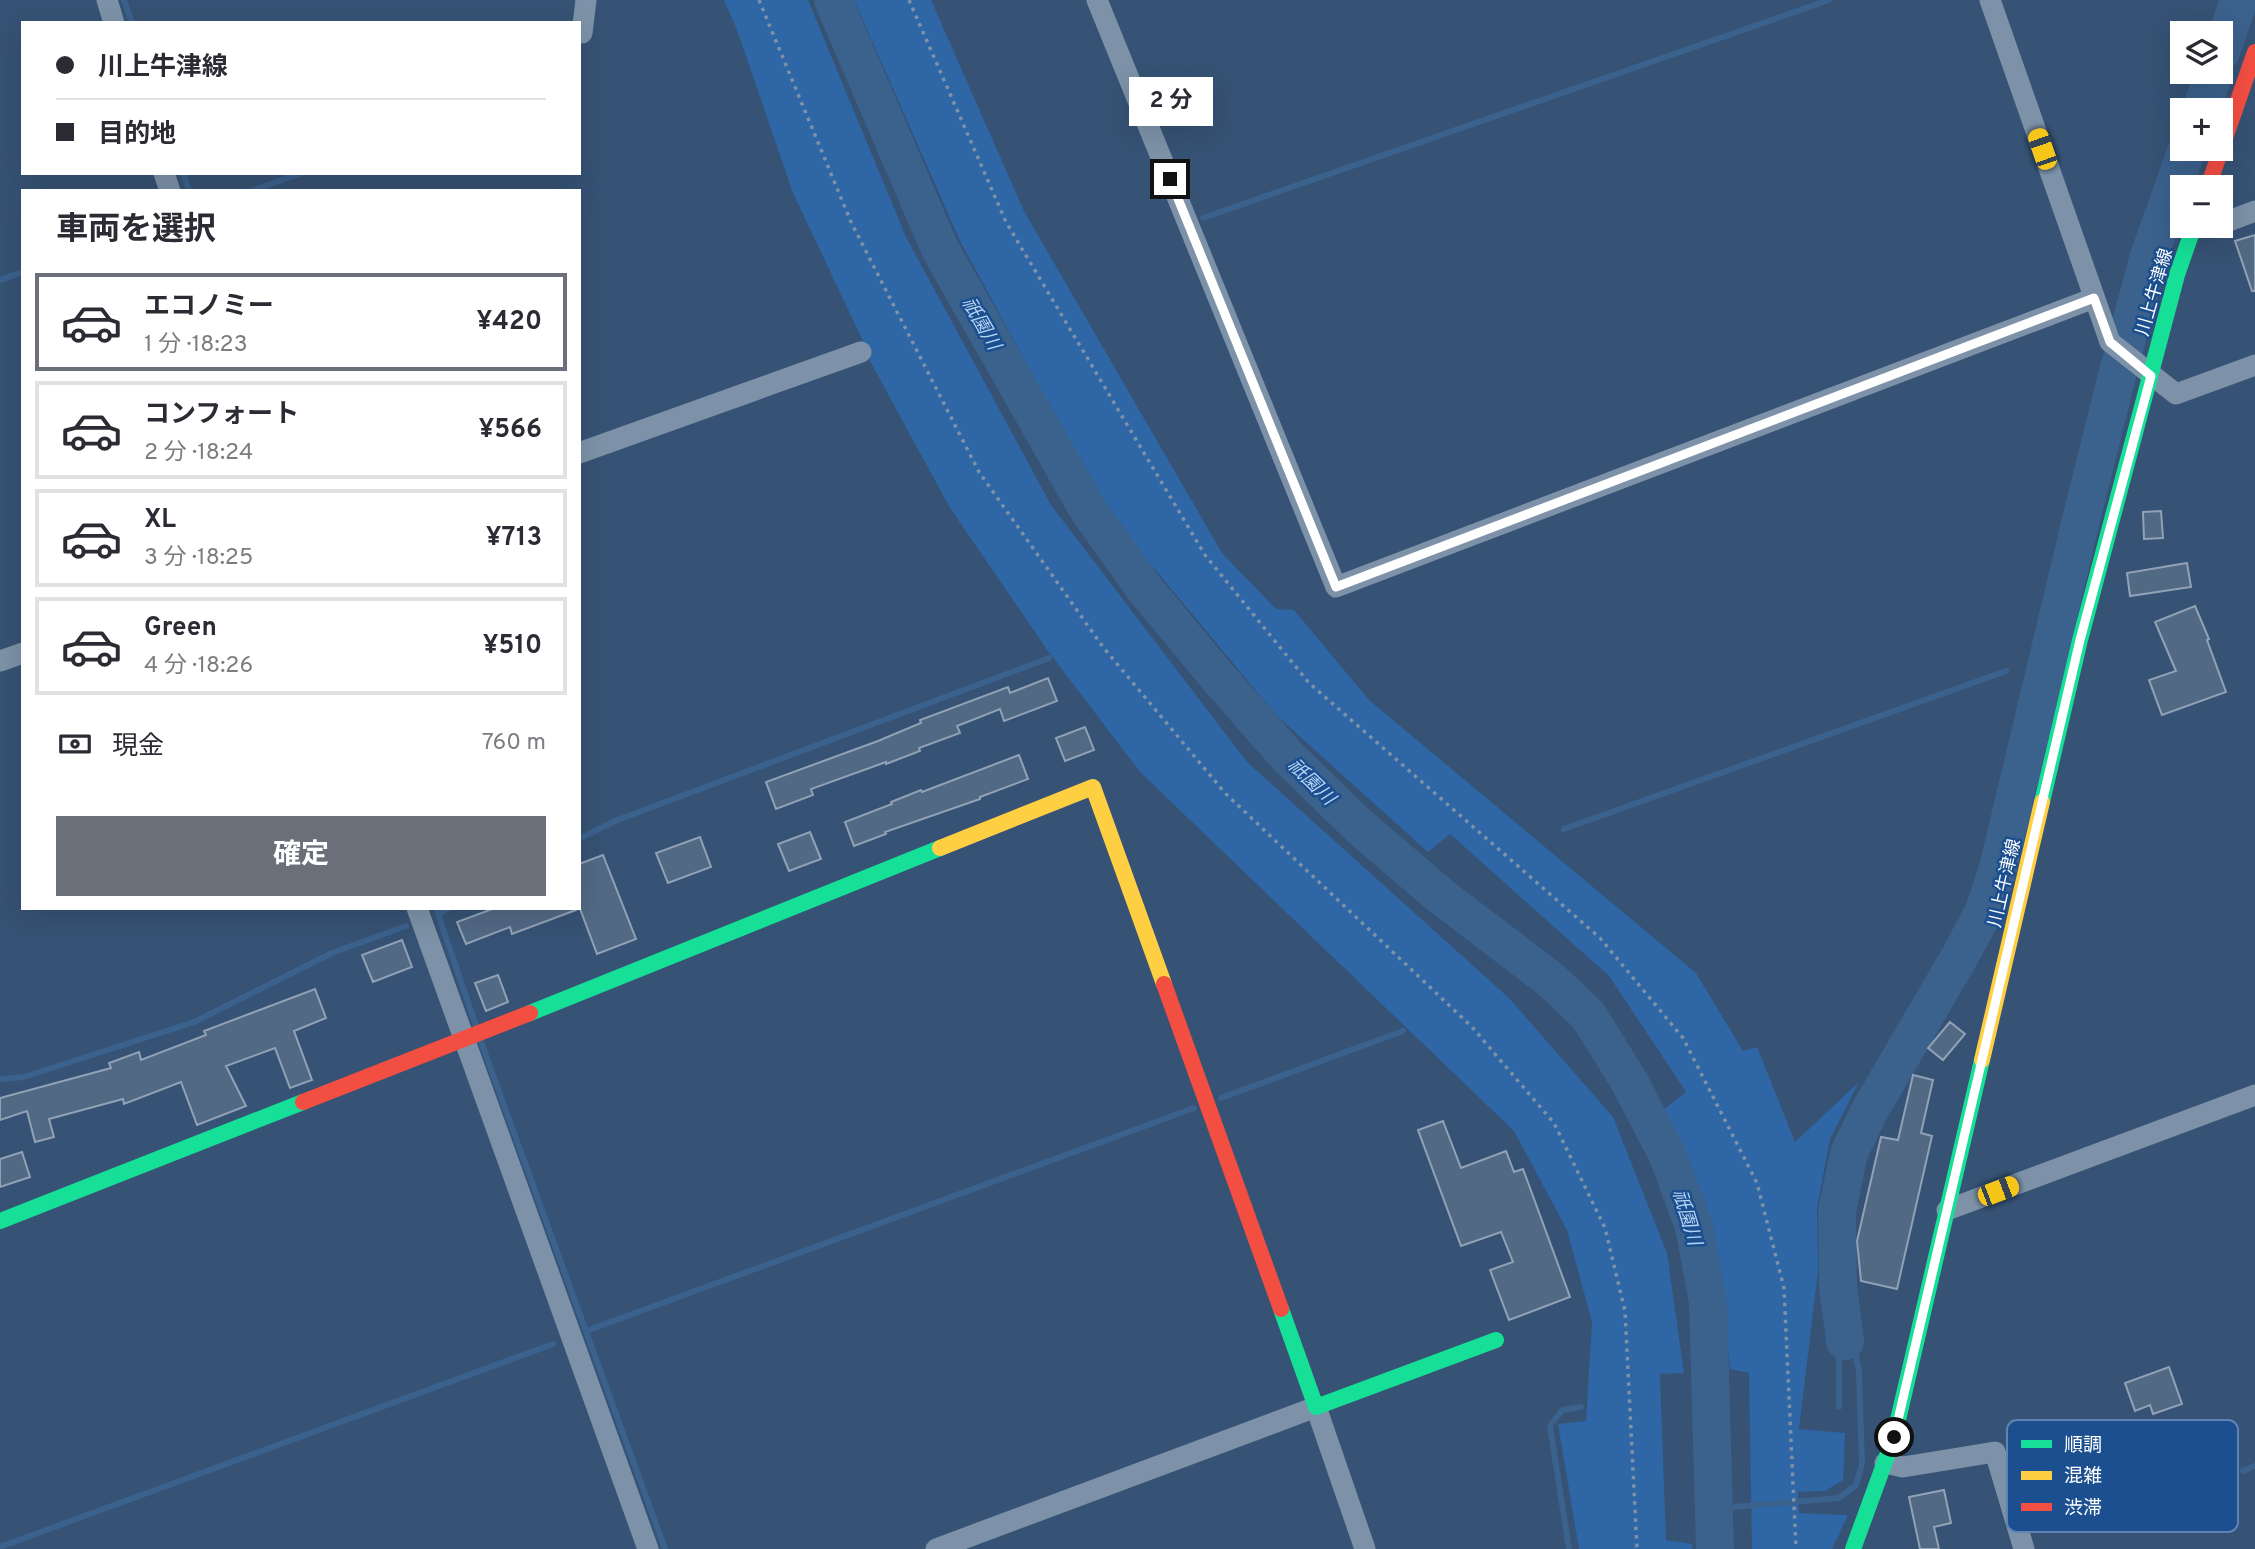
<!DOCTYPE html>
<html lang="ja">
<meta charset="utf-8">
<style>
body{margin:0;font-family:Overpass,"Noto Sans JP",sans-serif;background:#f7f7f7;color:#2b2b33;height:100vh;display:flex;flex-direction:column;font-size:26px;white-space:nowrap}
*{box-sizing:border-box;margin:0}
p{font-size:23px;color:#7c7c81}
.icon{flex:none;width:38px;height:38px;fill:none;stroke:currentColor;stroke-width:2;stroke-linecap:round;stroke-linejoin:round}
.map{position:relative;flex:1;overflow:hidden}
.drawer{position:absolute;left:21px;top:189px;width:560px;height:721px;display:flex;flex-direction:column;background:#fff;border-radius:0px;box-shadow:0 7px 28px #0002}
.drawer>*{flex:none}
.top-card{position:absolute;left:21px;top:21px;width:560px;height:154px;border-radius:0px;box-shadow:0 7px 28px #0002;display:grid;align-content:center;height:154px;padding:0 35px;background:#fff}
.tools{position:absolute;left:2170px;top:21px;display:grid;gap:14px}
.tools a{display:grid;place-items:center;width:63px;height:63px;border-radius:0px;background:#fff;box-shadow:0 7px 28px #0002;font-size:35px}
.end{position:absolute;width:32px;height:32px;margin:-16px;border:9px solid #fff;background:#111;box-shadow:0 0 0 4px #111}
.from{border-radius:50%}
.bubble{position:absolute;height:49px;border-radius:0px;background:#fff;box-shadow:0 7px 28px #0002;font-size:23px;font-weight:700;line-height:49px;text-align:center}
.car{position:absolute;width:21px;height:42px;margin:-21px -10px;border-radius:9px;box-shadow:0 0 5px 2px #0007;background:linear-gradient(#f5c518 24%,#345 0 40%,#f5c518 0 76%,#345 0 86%,#f5c518 0)}
.top-card b{display:flex;align-items:center;gap:24px;height:66px;font-size:26px}
.top-card b+b{border-top:2px solid #e1e1e2}
.top-card i{width:18px;height:18px;background:#2b2b33}
ul{padding:0;list-style:none}
li{display:flex;align-items:center;gap:21px;height:98px;margin:0 14px 10px;padding:0 21px;border:4px solid #e1e1e2;border-radius:0px}
li div{flex:1}
li b{display:block;font-size:26px}
li em{font-style:normal;font-weight:700}
li.active{border-color:#6b6f79}
li>.icon{width:63px;height:63px;stroke-width:1.5}
h2{padding:0 35px;font-size:32px;line-height:84px}
.pay{display:flex;align-items:center;gap:18px;height:77px;padding:0 35px;font-size:26px}
.pay p{margin-inline-start:auto}
.primary-button{display:flex;gap:14px;margin-top:auto;padding:14px 35px}
.primary-button a{flex:1;height:80px;border-radius:0px;background:#6b6f79;color:#fff;font-size:28px;font-weight:700;line-height:80px;text-align:center}
.map>svg:first-child{display:block}
.green{fill:#2f66a5}
.lines{fill:none;stroke-linecap:round;stroke-linejoin:round}
.stream{stroke:#3b618d;stroke-width:6}
.river{stroke:#3b618d;stroke-width:38}
.building{fill:#526984;stroke:#92a2b6;stroke-width:2}
.path{stroke:#7d92a8;stroke-width:3.5;stroke-dasharray:3.5 5;stroke-linecap:butt}
.street{stroke:#7d92a8;stroke-width:21}
.fast{stroke:#16e098;stroke-width:16}
.slow{stroke:#ffcf43;stroke-width:16}
.jam{stroke:#f24e42;stroke-width:16}
.route{stroke:#fff;stroke-width:9}
.labels{text-anchor:middle;stroke-width:5;stroke-linejoin:round;paint-order:stroke}
.street-label{font-size:18px;fill:#fff;stroke:#1b4f8f}
.water-label{font-size:19px;font-style:italic;fill:#b5d3f5;stroke:#1b4f8f}
.key{fill:#1b4f8f;stroke:#5f84b1;stroke-width:2}
.key-label{font-size:19px;fill:#fff}
</style>
<div class="map">
<svg width="2255" height="1549" viewBox="0 0 2255 1549">
<rect width="100%" height="100%" fill="#365274"/>
<path class="green" d="M 724,0 L 808,0 L 906,237 L 1051,505 L 1247,762 L 1509,998 L 1613,1117 L 1667,1253 L 1684,1373 L 1660,1374 L 1666,1540 L 1692,1544 L 1692,1549 L 1579,1549 L 1558,1424 L 1586,1421 L 1592,1322 L 1567,1230 L 1514,1131 L 1140,772 L 1048,651 L 950,508 L 871,363 L 862,339 L 793,193 L 737,30 Z
M 854,0 L 931,0 L 1024,211 L 1222,553 L 1276,609 L 1294,610 L 1369,700 L 1696,973 L 1743,1051 L 1757,1047 L 1795,1142 L 1859,1082 L 1830,1139 L 1817,1208 L 1818,1271 L 1799,1429 L 1845,1433 L 1843,1480 L 1825,1491 L 1798,1492 L 1799,1513 L 1848,1515 L 1832,1549 L 1752,1549 L 1749,1373 L 1730,1369 L 1717,1252 L 1664,1109 L 1686,1092 L 1609,976 L 1450,834 L 1428,852 L 1277,716 L 1108,513 L 961,243 Z"/>
<g class="lines">
<path class="stream" d="M 124,0 L 132,23
M 183,173 L 189,191
M 252,191 L 301,173
M 1203,218 L 1829,0
M 0,280 L 23,272
M 1564,829 L 2006,671
M 579,839 L 615,821 L 1049,658
M 436,908 L 476,1026
M 438,914 L 449,908
M 480,1039 L 665,1549
M 0,1079 L 24,1077 L 194,1022 L 332,953 L 406,926
M 1221,1098 L 1403,1031
M 586,1331 L 1194,1108
M 2243,1471 L 2255,1466
M 1712,1511 L 1733,1507 L 1839,1498 L 1856,1485 L 1862,1464 L 1859,1371 L 1855,1351 L 1845,1341 L 1839,1352 L 1839,1407
M 2062,1530 L 2202,1476
M 0,1547 L 553,1344
M 1569,1549 L 1550,1426 L 1562,1410 L 1581,1407"/>
<path class="river" d="M 833,0 L 940,249 L 1087,508 L 1144,588 L 1216,675 L 1287,756 L 1360,827 L 1442,897 L 1551,980 L 1588,1015 L 1629,1081 L 1668,1156 L 1694,1227 L 1708,1302 L 1715,1549
M 2221,52 L 2239,0
M 2201,110 L 2214,72
M 1845,1341 L 1838,1286 L 1837,1211 L 1849,1153 L 1870,1110 L 1960,956 L 1984,911 L 1998,868 L 2081,520 L 2117,376 L 2149,256 L 2187,149"/>
</g>
<path class="building" d="M 2255,235 L 2255,291 L 2252,291 L 2235,241 Z
M 2161,511 L 2163,538 L 2144,539 L 2143,512 Z
M 2187,563 L 2191,587 L 2130,596 L 2127,573 Z
M 2195,606 L 2209,639 L 2207,640 L 2226,692 L 2162,715 L 2149,680 L 2176,671 L 2155,622 Z
M 1048,678 L 1057,701 L 1004,721 L 1000,709 L 957,726 L 960,733 L 919,748 L 920,751 L 886,764 L 886,762 L 811,789 L 813,795 L 776,809 L 766,782 L 878,741 L 921,723 L 920,720 L 1008,687 L 1010,693 Z
M 1085,727 L 1094,750 L 1065,761 L 1056,738 Z
M 1019,755 L 1028,779 L 980,797 L 980,799 L 885,832 L 886,834 L 854,846 L 845,822 L 892,804 L 891,802 L 921,790 L 922,792 Z
M 810,832 L 821,859 L 789,871 L 778,844 Z
M 700,837 L 711,867 L 668,883 L 656,853 Z
M 603,855 L 636,939 L 597,954 L 579,906 L 579,864 Z
M 495,908 L 576,908 L 576,910 L 512,934 L 510,927 L 466,944 L 457,922 Z
M 402,940 L 412,967 L 373,982 L 362,955 Z
M 498,975 L 508,1002 L 486,1011 L 475,983 Z
M 315,989 L 326,1018 L 294,1031 L 312,1080 L 290,1088 L 275,1048 L 226,1066 L 246,1106 L 197,1125 L 181,1082 L 124,1104 L 123,1099 L 49,1119 L 54,1137 L 35,1142 L 27,1111 L 0,1120 L 0,1098 L 111,1068 L 109,1063 L 139,1052 L 141,1060 L 206,1035 L 204,1031 Z
M 1950,1022 L 1965,1034 L 1943,1060 L 1928,1048 Z
M 1913,1075 L 1933,1080 L 1921,1133 L 1932,1136 L 1897,1289 L 1861,1281 L 1857,1241 L 1881,1137 L 1898,1140 Z
M 1443,1121 L 1461,1168 L 1506,1151 L 1514,1172 L 1523,1169 L 1570,1297 L 1509,1320 L 1490,1270 L 1513,1262 L 1501,1232 L 1461,1246 L 1418,1130 Z
M 22,1152 L 30,1177 L 0,1187 L 0,1159 Z
M 2169,1367 L 2182,1404 L 2153,1414 L 2150,1405 L 2135,1411 L 2125,1383 Z
M 1944,1490 L 1951,1523 L 1934,1527 L 1939,1549 L 1920,1549 L 1909,1497 Z"/>
<g class="lines">
<path class="path" d="M 759,0 L 851,222 L 979,472 L 1103,647 L 1225,793 L 1472,1027 L 1554,1123 L 1605,1228 L 1625,1311 L 1637,1549
M 909,0 L 1006,222 L 1205,555 L 1309,683 L 1600,938 L 1683,1038 L 1757,1183 L 1784,1288 L 1796,1549"/>
<path class="street" d="M 107,0 L 114,23
M 1097,0 L 1336,587 L 2094,298
M 1990,0 L 2110,342 L 2176,394 L 2255,365
M 582,33 L 586,0
M 164,173 L 170,191
M 2221,224 L 2255,211
M 579,453 L 861,352
M 0,661 L 23,653
M 417,908 L 648,1549
M 1947,1210 L 2255,1095
M 1885,1463 L 1903,1467 L 1995,1452 L 2024,1549
M 936,1549 L 1316,1407 L 1365,1549"/>
<path class="fast" d="M 2042,802 L 2080,640 L 2177,275 L 2194,226
M 530,1013 L 940,848
M 0,1221 L 303,1102
M 1281,1309 L 1316,1407 L 1496,1340
M 1853,1549 L 1894,1437 L 1982,1060"/>
<path class="slow" d="M 940,848 L 1093,787 L 1164,984
M 1982,1060 L 2042,802"/>
<path class="jam" d="M 2208,187 L 2255,52
M 1164,984 L 1281,1309
M 303,1102 L 530,1013"/>
</g>
<g class="lines">
<path class="route" d="M 1170,179 L 1336,587 L 2094,298 L 2110,342 L 2151,376 L 2080,640 L 1894,1437"/>
</g>
<g class="labels">
<g class="street-label">
<text transform="translate(2154 292) rotate(-74)" y="6">川上牛津線</text>
<text transform="translate(2004 883) rotate(-77)" y="6">川上牛津線</text>
</g>
<g class="water-label">
<text transform="translate(982 323) rotate(60)" y="7">祇園川</text>
<text transform="translate(1312 781) rotate(44)" y="7">祇園川</text>
<text transform="translate(1688 1217) rotate(73)" y="7">祇園川</text>
</g>
</g>
<rect x="2007" y="1420" width="231" height="112" rx="10" class="key"/>
<rect x="2021" y="1440" width="31" height="8" fill="#16e098"/>
<rect x="2021" y="1471" width="31" height="9" fill="#ffcf43"/>
<rect x="2021" y="1503" width="31" height="8" fill="#f24e42"/>
<g class="key-label">
<text x="2064" y="1451">順調</text>
<text x="2064" y="1482">混雑</text>
<text x="2064" y="1514">渋滞</text>
</g>
</svg>
<div class="tools">
<a><svg class="icon" aria-label="layers" viewBox="0 0 24 24"><path d="M12 4l9 5-9 5-9-5zM3 14l9 5 9-5"/></svg></a>
<a>+</a>
<a>−</a>
</div>
<i class="end from" style="left:1894px;top:1437px"></i>
<i class="end" style="left:1170px;top:179px"></i>
<div class="bubble" style="left:1129px;top:77px;width:84px">2 分</div>
<i class="car" style="left:2042px;top:149px;rotate:341deg"></i>
<i class="car" style="left:1998px;top:1191px;rotate:69deg"></i>
<div class="top-card">
<b><i class="from"></i>川上牛津線</b>
<b><i></i>目的地</b>
</div>
<section class="drawer">
<h2>車両を選択</h2>
<ul>
<li class="active"><svg class="icon" aria-label="car" viewBox="0 0 24 24"><path d="M5 17H2v-5l4-1 3-4h7l3 4 3 1v5h-3M9 17h6M6 11h13"/><circle cx="7" cy="17" r="2"/><circle cx="17" cy="17" r="2"/></svg><div><b>エコノミー</b><p>1 分 · 18:23</p></div><em>¥420</em></li>
<li><svg class="icon" aria-label="car" viewBox="0 0 24 24"><path d="M5 17H2v-5l4-1 3-4h7l3 4 3 1v5h-3M9 17h6M6 11h13"/><circle cx="7" cy="17" r="2"/><circle cx="17" cy="17" r="2"/></svg><div><b>コンフォート</b><p>2 分 · 18:24</p></div><em>¥566</em></li>
<li><svg class="icon" aria-label="car" viewBox="0 0 24 24"><path d="M5 17H2v-5l4-1 3-4h7l3 4 3 1v5h-3M9 17h6M6 11h13"/><circle cx="7" cy="17" r="2"/><circle cx="17" cy="17" r="2"/></svg><div><b>XL</b><p>3 分 · 18:25</p></div><em>¥713</em></li>
<li><svg class="icon" aria-label="car" viewBox="0 0 24 24"><path d="M5 17H2v-5l4-1 3-4h7l3 4 3 1v5h-3M9 17h6M6 11h13"/><circle cx="7" cy="17" r="2"/><circle cx="17" cy="17" r="2"/></svg><div><b>Green</b><p>4 分 · 18:26</p></div><em>¥510</em></li>
</ul>
<div class="pay"><svg class="icon" aria-label="cash" viewBox="0 0 24 24"><path d="M3 7h18v10H3z"/><circle cx="12" cy="12" r="2"/></svg>現金<p>760 m</p></div>
<div class="primary-button"><a>確定</a></div>
</section>
</div>
